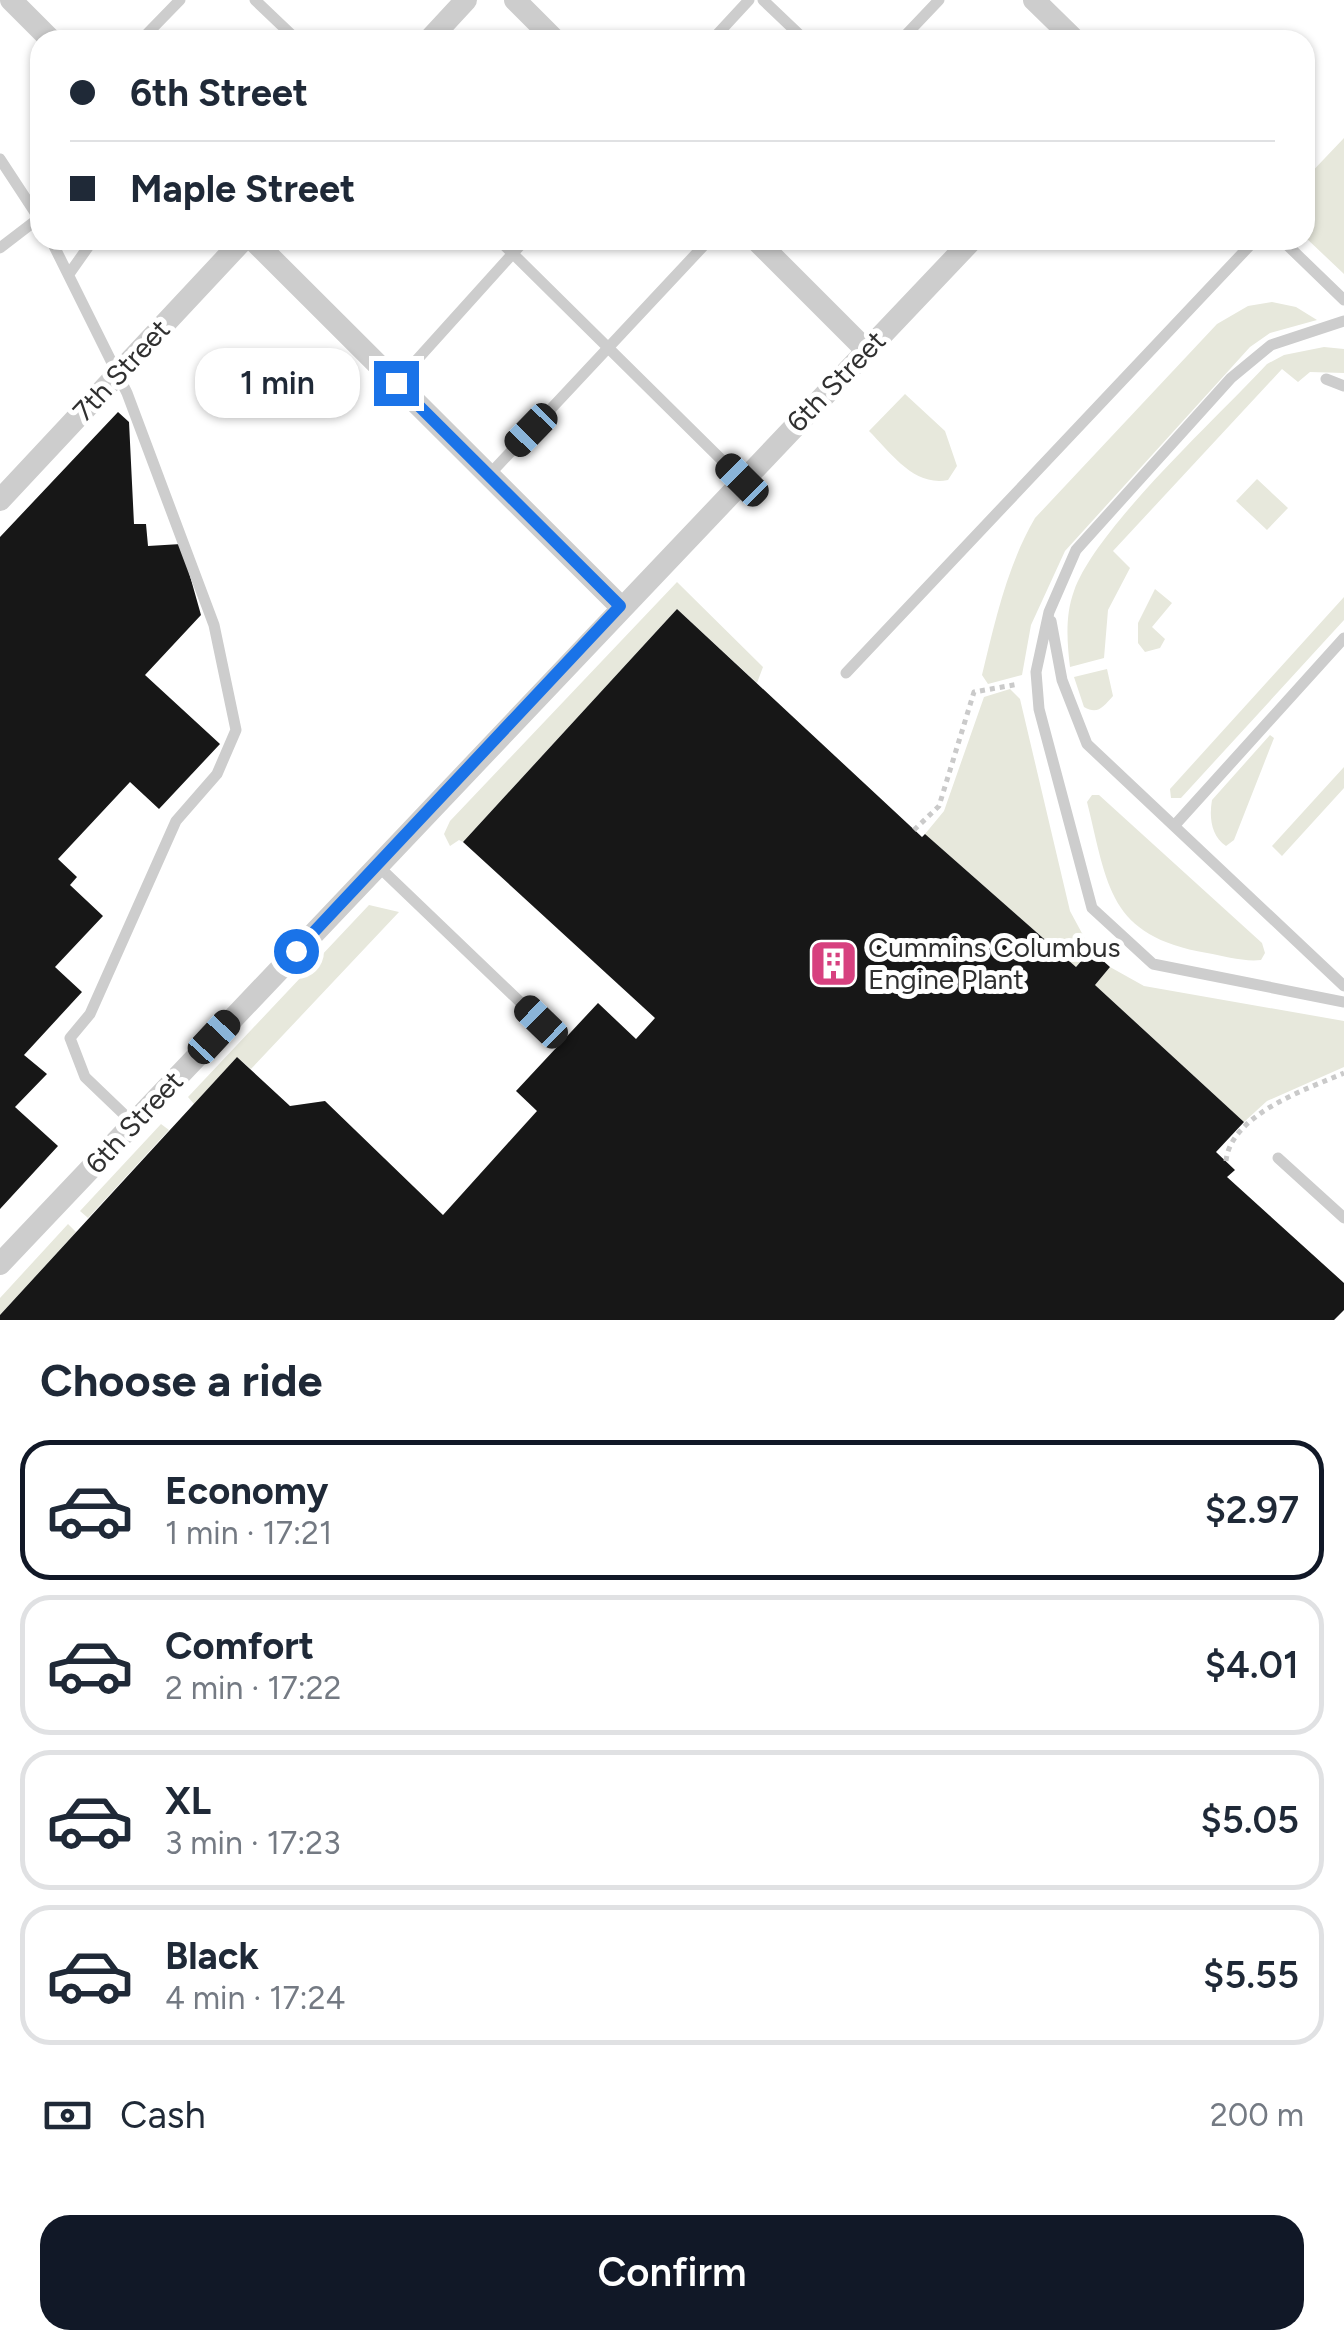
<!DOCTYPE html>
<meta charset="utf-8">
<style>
body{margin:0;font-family:Figtree,sans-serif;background:#f2f2f3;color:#1f2937;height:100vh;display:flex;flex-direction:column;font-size:38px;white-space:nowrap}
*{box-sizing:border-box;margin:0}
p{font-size:32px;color:#747a83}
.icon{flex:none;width:55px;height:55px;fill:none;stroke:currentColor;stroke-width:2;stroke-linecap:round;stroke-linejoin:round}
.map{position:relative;height:1320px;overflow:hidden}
.drawer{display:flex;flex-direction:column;background:#fff;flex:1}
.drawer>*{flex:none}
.hud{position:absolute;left:30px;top:30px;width:1285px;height:220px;border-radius:30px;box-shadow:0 2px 8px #0004;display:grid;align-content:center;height:220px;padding:0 40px;background:#fff}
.end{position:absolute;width:45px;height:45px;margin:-22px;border:12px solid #1a73e8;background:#fff;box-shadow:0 0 0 5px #fff}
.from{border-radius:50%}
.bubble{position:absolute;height:70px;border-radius:30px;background:#fff;box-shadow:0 2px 8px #0004;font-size:32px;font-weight:600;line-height:70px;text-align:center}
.car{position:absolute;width:30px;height:60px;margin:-30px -15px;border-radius:12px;box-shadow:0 0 8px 2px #0007;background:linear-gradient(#222 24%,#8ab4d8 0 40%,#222 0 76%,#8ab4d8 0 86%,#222 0)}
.hud b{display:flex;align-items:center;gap:35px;height:95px;font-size:38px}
.hud b+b{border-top:2px solid #e0e1e3}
.hud i{width:25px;height:25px;background:#1f2937}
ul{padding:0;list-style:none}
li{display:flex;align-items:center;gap:30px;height:140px;margin:0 20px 15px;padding:0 20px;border:5px solid #e0e1e3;border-radius:30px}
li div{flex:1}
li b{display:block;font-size:38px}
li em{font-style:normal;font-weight:600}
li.on{border-color:#111827}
li>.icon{width:90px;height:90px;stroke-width:1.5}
h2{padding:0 40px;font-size:45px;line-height:120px}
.pay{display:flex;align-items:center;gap:25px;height:110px;padding:0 40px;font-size:38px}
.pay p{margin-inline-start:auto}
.button{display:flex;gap:20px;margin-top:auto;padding:20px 40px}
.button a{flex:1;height:115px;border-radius:30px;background:#111827;color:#fff;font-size:40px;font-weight:600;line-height:115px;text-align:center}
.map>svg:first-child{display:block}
.green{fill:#e7e8dc}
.building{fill:#171717}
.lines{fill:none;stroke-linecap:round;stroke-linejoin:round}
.path{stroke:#cacaca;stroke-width:5;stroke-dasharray:5 5;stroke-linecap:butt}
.lane{stroke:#cdcdcd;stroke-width:11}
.street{stroke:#cdcdcd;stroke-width:22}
.route{stroke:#1a73e8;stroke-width:12}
.labels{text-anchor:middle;stroke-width:10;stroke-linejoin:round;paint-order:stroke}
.street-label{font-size:28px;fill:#303030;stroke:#fff}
.poi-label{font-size:28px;fill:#303030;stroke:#fff;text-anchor:start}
</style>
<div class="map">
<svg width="1344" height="1320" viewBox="0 0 1344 1320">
<rect width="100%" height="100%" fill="#fff"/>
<path class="green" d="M 1344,138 L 1344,274 L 1305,237 L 1305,179 Z
M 1272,302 L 1296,307 L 1317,320 L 1270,333 L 1250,347 L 1065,551 L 1031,625 L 1022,675 L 988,684 L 982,675 C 995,622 1007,566 1035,518 L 1217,324 L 1248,306 Z
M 1324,347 L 1344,349 L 1344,373 L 1310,372 L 1298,382 L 1282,369 L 1113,551 L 1130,568 L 1108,610 L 1104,658 L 1070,667 C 1067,642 1065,615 1074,591 C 1096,528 1217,418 1267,364 L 1284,355 Z
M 905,394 L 945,431 L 957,466 L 948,480 C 914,487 891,453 869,431 Z
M 1257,479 L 1288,508 L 1267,530 L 1236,501 Z
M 677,582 L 763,667 L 757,683 L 677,609 L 463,842 L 459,840 L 450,846 L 444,834 L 450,821 Z
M 1155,589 L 1172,603 L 1152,627 L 1165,639 L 1160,648 L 1145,652 L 1138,643 L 1138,623 Z
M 1344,597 L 1344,620 L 1181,798 L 1171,798 L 1170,789 Z
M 1107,669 L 1113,696 C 1103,707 1098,715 1084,707 L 1074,677 Z
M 1010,689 L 1020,699 L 1070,911 L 1091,950 L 1076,967 L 925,834 L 944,811 L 984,697 Z
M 1270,735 L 1274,738 L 1234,840 L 1226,846 C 1211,836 1209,817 1212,800 Z
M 1344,767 L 1344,788 L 1282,856 L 1272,846 Z
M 1092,795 L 1099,795 L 1262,943 L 1265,953 L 1261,960 C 1244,962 1224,956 1207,953 C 1108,936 1108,886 1087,802 Z
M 369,905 L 399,912 L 251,1069 L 237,1057 L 194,1104 L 188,1097 Z
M 1110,967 L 1144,986 L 1344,1021 L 1344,1067 L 1267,1101 L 1244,1122 L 1095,985 Z
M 161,1124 L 169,1130 L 88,1218 L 80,1211 Z
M 68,1224 L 76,1232 L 0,1315 L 0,1298 Z"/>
<path class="building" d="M 118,412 L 129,422 L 134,524 L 146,524 L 148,546 L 181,544 L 201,615 L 145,675 L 220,744 L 159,809 L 130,782 L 58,859 L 77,877 L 70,885 L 103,916 L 55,967 L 82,992 L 24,1055 L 47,1074 L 15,1107 L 58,1146 L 0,1209 L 0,537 Z
M 677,609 L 922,837 L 925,834 L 1076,967 L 1091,950 L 1110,967 L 1095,985 L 1244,1122 L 1216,1152 L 1235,1170 L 1227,1177 L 1344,1283 L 1344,1310 L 1334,1320 L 0,1320 L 0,1315 L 237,1057 L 290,1106 L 325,1101 L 443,1215 L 537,1111 L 516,1091 L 598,1003 L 636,1039 L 655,1018 L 463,842 Z"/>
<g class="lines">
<path class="path" d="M 914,830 L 939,806 L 974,692 L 1019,684
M 1101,959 L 1109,950
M 1226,1161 C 1231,1114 1307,1089 1344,1073"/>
<path class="lane" d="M 255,0 L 297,40
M 763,0 L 805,40
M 141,40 L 180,0
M 712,40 L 749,0
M 901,40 L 939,0
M 0,159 L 40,220
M 51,240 L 127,393 L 214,625 L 236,730 L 217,774 L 176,821 L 90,1014 L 70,1038 L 85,1077 L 133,1123
M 499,240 L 742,480
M 1282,240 L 1344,300
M 0,248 L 39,218
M 69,274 L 93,240
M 1344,321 L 1271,345 L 1231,378 L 1076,550 L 1049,612 L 1036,672 L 1039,709 L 1092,908 L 1153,964 L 1344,1002
M 1326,379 L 1344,386
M 396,383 L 525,240
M 489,475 L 709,240
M 1051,621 L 1062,680 L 1087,744 L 1344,986
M 846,673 L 1255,240
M 1174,826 L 1344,638
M 377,865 L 541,1022
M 1278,1158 L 1344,1218"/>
<path class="street" d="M 11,0 L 51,40
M 515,0 L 555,40
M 1034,0 L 1075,40
M 429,40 L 466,0
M 253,240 L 620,606
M 756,240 L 866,350
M 0,500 L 243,240
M 0,1264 L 972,240"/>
</g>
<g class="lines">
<path class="route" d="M 296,951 L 620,606 L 396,383"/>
</g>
<defs>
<symbol id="building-square" viewBox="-11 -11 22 22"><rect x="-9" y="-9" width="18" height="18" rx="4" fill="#d7417f" stroke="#fff"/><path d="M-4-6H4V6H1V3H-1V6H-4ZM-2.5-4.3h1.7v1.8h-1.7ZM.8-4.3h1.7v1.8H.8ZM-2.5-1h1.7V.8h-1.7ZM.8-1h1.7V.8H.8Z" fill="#fff"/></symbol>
</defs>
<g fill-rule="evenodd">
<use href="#building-square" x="806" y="936" width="55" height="55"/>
</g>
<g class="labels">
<g class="street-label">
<text transform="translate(121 370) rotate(-47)" y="10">7th Street</text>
<text transform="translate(836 381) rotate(-46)" y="10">6th Street</text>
<text transform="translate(134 1122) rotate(-47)" y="10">6th Street</text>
</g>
<g class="poi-label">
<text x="868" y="957">Cummins Columbus<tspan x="868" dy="32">Engine Plant</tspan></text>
</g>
</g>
</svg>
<i class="end from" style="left:296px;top:951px"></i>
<i class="end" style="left:396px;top:383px"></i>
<div class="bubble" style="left:195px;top:348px;width:165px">1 min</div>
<i class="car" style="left:531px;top:430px;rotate:224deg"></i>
<i class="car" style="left:742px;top:480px;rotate:315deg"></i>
<i class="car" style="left:541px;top:1022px;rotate:314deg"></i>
<i class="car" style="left:214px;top:1037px;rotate:43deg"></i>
<div class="hud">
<b><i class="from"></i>6th Street</b>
<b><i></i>Maple Street</b>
</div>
</div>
<section class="drawer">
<h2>Choose a ride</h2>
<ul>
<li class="on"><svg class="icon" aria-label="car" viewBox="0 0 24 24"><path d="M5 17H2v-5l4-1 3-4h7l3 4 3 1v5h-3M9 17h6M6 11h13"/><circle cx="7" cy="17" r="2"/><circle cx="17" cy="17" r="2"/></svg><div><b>Economy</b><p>1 min · 17:21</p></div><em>$2.97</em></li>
<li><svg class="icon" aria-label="car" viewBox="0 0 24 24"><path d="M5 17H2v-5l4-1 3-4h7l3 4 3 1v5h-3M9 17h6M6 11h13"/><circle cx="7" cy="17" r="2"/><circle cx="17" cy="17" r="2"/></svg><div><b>Comfort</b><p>2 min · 17:22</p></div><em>$4.01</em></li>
<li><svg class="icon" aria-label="car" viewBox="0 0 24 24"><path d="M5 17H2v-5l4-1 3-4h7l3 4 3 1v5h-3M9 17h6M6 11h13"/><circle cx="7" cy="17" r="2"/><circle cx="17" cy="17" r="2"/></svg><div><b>XL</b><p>3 min · 17:23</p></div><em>$5.05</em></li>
<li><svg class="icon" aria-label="car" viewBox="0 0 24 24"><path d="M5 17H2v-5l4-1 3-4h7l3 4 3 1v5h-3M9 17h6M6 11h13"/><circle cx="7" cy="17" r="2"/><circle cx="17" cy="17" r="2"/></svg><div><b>Black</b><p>4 min · 17:24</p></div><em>$5.55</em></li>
</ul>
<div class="pay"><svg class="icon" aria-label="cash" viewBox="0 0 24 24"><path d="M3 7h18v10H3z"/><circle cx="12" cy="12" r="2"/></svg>Cash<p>200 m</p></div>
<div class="button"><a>Confirm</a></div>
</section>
